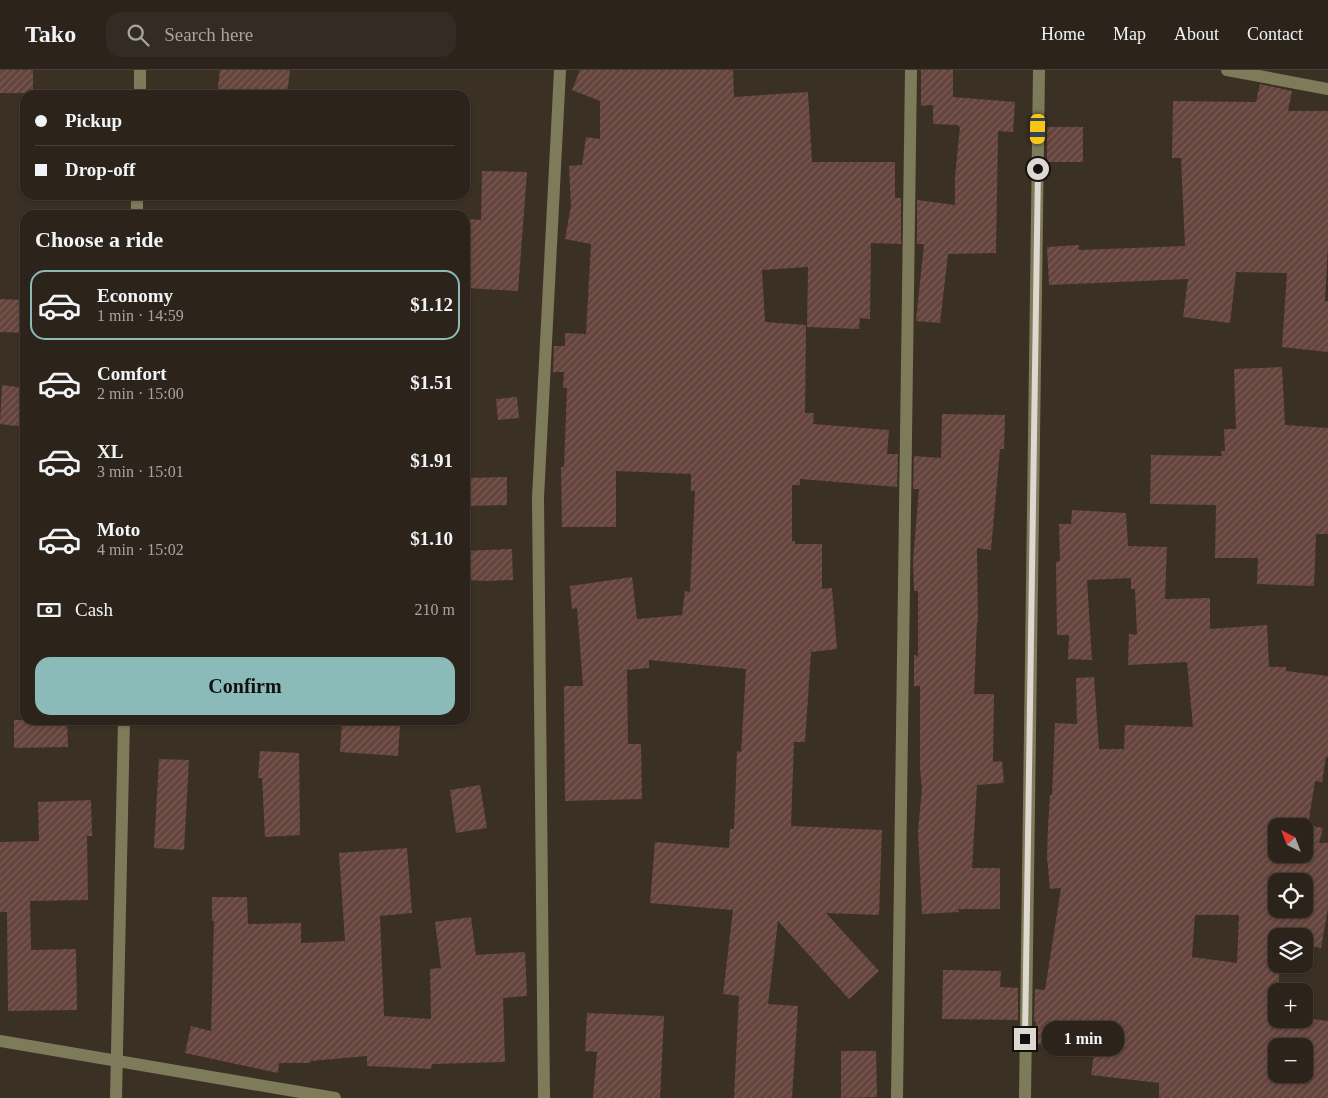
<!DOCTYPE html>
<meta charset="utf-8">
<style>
body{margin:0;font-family:"Times New Roman",serif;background:#342c24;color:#f1f3f6;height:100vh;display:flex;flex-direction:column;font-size:19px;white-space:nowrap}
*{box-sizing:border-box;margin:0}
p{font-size:16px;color:#a6a4a3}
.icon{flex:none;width:28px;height:28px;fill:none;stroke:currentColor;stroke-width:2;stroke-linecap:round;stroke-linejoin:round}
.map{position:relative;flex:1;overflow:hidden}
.sheet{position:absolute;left:20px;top:140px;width:450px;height:515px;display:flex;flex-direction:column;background:#2c241b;border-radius:15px;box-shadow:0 1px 4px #0004,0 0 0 1px #48413a}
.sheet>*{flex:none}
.banner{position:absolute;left:20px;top:20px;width:450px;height:110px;border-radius:15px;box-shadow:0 1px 4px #0004,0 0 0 1px #48413a;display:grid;align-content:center;height:110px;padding:0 15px;background:#2c241b}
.needle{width:32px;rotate:318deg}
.buttons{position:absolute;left:1268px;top:748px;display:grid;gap:10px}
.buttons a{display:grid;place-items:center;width:45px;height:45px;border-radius:10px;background:#2c241b;box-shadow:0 1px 4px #0004,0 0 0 1px #48413a;font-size:25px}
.end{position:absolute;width:22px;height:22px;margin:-11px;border:6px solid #dfd8d0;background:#111;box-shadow:0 0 0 2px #111}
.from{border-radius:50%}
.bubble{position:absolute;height:35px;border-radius:15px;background:#2c241b;box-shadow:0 1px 4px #0004,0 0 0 1px #48413a;font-size:16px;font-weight:700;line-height:35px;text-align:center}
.car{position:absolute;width:15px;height:30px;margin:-15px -8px;border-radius:6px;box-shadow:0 0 4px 1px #0007;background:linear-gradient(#f5c518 24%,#345 0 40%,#f5c518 0 76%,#345 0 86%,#f5c518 0)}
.banner b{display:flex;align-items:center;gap:18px;height:48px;font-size:19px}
.banner b+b{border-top:1px solid #48413a}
.banner i{width:12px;height:12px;background:#f1f3f6}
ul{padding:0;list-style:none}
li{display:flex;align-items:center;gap:15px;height:70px;margin:0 10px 8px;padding:0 5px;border:2px solid transparent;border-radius:15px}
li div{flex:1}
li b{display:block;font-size:19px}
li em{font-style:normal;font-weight:700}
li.current{border-color:#8bbbb9}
li>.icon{width:45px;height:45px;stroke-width:1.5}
h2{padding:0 15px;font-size:22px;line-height:60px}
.pay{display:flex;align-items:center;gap:12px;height:55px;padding:0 15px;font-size:19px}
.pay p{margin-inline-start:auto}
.button{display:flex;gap:10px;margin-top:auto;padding:10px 15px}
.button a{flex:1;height:58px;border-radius:15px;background:#8bbbb9;color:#111;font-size:20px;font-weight:700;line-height:58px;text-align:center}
header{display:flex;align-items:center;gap:30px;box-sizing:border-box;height:70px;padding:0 25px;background:#2c241b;border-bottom:1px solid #48413a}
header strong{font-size:24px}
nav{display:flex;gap:28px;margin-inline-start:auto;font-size:18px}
.search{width:350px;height:45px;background:#342c24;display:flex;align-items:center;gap:12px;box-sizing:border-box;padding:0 18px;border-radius:15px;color:#a6a4a3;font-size:19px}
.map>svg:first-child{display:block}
.building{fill:url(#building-hatch);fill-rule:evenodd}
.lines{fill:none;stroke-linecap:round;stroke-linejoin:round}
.minor{stroke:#7e7b5a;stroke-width:12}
.route{stroke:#dfd8d0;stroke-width:6}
</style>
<header>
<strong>Tako</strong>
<div class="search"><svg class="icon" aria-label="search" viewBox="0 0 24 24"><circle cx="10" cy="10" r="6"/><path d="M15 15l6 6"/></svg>Search here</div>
<nav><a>Home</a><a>Map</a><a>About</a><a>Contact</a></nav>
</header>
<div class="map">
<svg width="1328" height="1028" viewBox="0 0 1328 1028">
<defs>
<pattern id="building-hatch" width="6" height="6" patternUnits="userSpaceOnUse" patternTransform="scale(1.25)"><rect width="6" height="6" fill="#64443c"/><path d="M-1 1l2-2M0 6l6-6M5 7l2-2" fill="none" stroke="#7a5e57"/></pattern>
</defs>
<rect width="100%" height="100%" fill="#3b3024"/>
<path class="building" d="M 0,0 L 33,0 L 33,23 L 0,23 Z
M 220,0 L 290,0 L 287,25 L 217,25 Z
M 580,0 L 733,0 L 734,27 L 808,22 L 812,92 L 895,92 L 895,128 L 901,128 L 901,174 L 871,173 L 870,249 L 860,248 L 859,259 L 807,257 L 808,197 L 762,200 L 765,252 L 806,255 L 805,343 L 814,343 L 813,354 L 889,360 L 887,384 L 898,384 L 897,417 L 800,409 L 800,415 L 792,415 L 792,471 L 795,471 L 795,474 L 822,474 L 822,519 L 832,518 L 837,579 L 811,582 L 805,672 L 794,672 L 791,756 L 882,760 L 879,845 L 826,843 L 879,901 L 849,929 L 778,851 L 768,934 L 798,936 L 792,1028 L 734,1028 L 739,926 L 723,924 L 733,840 L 650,833 L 655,772 L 729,778 L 730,759 L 734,759 L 737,681 L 741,682 L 746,599 L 649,590 L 649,598 L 627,600 L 628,674 L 641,674 L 642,729 L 565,731 L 564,616 L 583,616 L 577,538 L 572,539 L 570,516 L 632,507 L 637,549 L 682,545 L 685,521 L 690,522 L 695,421 L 691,421 L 691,404 L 616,401 L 616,457 L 562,457 L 561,397 L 564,397 L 567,318 L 563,318 L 564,302 L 553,302 L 554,276 L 565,276 L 565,263 L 586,264 L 591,174 L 565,169 L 571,136 L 569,96 L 582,95 L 586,67 L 600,69 L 600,31 L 572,20 Z
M 921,0 L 953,0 L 953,27 L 1015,32 L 1013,62 L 998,61 L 996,183 L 948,184 L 940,253 L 916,251 L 924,174 L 917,174 L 917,130 L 955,135 L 955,107 L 960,57 L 958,57 L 958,55 L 933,54 L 933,35 L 921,36 Z
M 1260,14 L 1292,21 L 1288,41 L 1328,41 L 1328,176 L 1325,231 L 1328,231 L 1328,282 L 1282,277 L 1287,203 L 1236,202 L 1230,253 L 1183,247 L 1188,209 L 1049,215 L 1047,177 L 1079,175 L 1079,180 L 1185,176 L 1181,88 L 1172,88 L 1173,31 L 1256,32 Z
M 1047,57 L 1083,57 L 1083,92 L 1047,92 Z
M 482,101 L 527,102 L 518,221 L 465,218 L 465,149 L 481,150 Z
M 0,229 L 25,230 L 25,263 L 0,262 Z
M 1282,297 L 1285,355 L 1328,358 L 1328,464 L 1316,464 L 1314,516 L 1257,514 L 1258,488 L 1215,488 L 1216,435 L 1150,434 L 1151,385 L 1222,386 L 1221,381 L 1225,381 L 1224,359 L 1236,359 L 1234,299 Z
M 2,315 L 25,318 L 25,357 L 0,354 Z
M 517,327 L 519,348 L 498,350 L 496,329 Z
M 942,344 L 1005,345 L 1004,379 L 1000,379 L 991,480 L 977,478 L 978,552 L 977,552 L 974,624 L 994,624 L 993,692 L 1002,691 L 1004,713 L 977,715 L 972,798 L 1000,798 L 1000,839 L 958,839 L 959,842 L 922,844 L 918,761 L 922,718 L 920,699 L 920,616 L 914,616 L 914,585 L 918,586 L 918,521 L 914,521 L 913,491 L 919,419 L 913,419 L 914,386 L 941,388 Z
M 507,407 L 507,435 L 465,436 L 465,408 Z
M 1072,440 L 1126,443 L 1128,476 L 1167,477 L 1165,529 L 1210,528 L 1210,559 L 1267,555 L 1269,597 L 1286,597 L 1286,601 L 1328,606 L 1328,687 L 1326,687 L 1322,712 L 1315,711 L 1308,755 L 1323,758 L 1319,773 L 1328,773 L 1328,838 L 1321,878 L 1304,875 L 1304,866 L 1276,866 L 1276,894 L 1280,894 L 1278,921 L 1276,921 L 1276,949 L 1304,948 L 1328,951 L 1328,1028 L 1159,1028 L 1159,1013 L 1091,1005 L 1095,976 L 1035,974 L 1036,951 L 1034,951 L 1035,919 L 1045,920 L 1061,818 L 1050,819 L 1047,787 L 1048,757 L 1050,725 L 1052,725 L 1055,653 L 1077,654 L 1076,608 L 1094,607 L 1099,679 L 1124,679 L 1125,655 L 1193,657 L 1187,592 L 1128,595 L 1129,564 L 1137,565 L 1135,519 L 1131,519 L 1131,508 L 1087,510 L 1092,590 L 1068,589 L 1069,565 L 1057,565 L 1056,492 L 1060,491 L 1059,454 L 1071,454 ZM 1276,756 L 1304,756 L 1304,784 L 1276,784 ZM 1276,811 L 1304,811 L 1304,839 L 1276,839 ZM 1195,845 L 1239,845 L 1237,893 L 1192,887 ZM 1276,976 L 1304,976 L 1304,1004 L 1276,1004 Z
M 512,479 L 513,510 L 486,511 L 465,510 L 465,481 Z
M 14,650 L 67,650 L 68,677 L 14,678 Z
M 342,650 L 400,654 L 398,686 L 340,682 Z
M 260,681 L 299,683 L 300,765 L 265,767 L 262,708 L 258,708 Z
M 159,689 L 189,690 L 184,780 L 154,778 Z
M 480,715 L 487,758 L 456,763 L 450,720 Z
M 91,730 L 92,766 L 87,766 L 88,830 L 30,831 L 31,880 L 76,879 L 77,940 L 8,941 L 7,842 L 0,842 L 0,772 L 39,771 L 38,732 Z
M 407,778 L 412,843 L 380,846 L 384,946 L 431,949 L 430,899 L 441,898 L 435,852 L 471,847 L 476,885 L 525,882 L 527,926 L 503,928 L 505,992 L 432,994 L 431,999 L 367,996 L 367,986 L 311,991 L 310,993 L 279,993 L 278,1003 L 185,983 L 191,956 L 211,961 L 214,851 L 212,851 L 212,827 L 247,827 L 248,854 L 301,853 L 301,873 L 345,871 L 339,783 Z
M 943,900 L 1001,901 L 1000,917 L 1018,918 L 1018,950 L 942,949 Z
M 587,943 L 664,946 L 660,1028 L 593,1028 L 597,982 L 585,981 Z
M 841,981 L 876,981 L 877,1027 L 841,1028 Z"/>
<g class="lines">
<path class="minor" d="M 1227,0 L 1328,19
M 140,25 L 140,0
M 137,145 L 137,125
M 0,971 L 335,1028
M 116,1028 L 124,650
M 544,1028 L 538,428 L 560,0
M 897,1028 L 911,0
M 1025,1028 L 1039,0"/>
</g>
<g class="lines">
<path class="route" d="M 1025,969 L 1038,99"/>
</g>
</svg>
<div class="buttons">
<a><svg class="needle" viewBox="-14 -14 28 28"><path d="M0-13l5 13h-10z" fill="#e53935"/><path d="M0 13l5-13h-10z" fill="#a6a4a3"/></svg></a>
<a><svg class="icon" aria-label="locate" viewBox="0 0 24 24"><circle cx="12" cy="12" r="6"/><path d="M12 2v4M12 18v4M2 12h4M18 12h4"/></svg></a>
<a><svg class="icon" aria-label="layers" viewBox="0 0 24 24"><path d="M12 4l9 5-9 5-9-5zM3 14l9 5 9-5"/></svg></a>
<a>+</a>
<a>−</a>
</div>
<i class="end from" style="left:1038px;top:99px"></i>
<i class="end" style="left:1025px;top:969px"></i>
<div class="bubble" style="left:1042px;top:951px;width:82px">1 min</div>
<i class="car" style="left:1038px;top:59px;rotate:181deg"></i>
<div class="banner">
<b><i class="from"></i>Pickup</b>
<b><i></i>Drop-off</b>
</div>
<section class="sheet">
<h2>Choose a ride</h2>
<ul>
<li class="current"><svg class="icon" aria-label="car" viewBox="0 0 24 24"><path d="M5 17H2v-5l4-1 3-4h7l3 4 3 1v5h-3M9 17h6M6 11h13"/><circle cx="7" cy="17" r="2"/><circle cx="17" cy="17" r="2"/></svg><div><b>Economy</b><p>1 min · 14:59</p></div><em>$1.12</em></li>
<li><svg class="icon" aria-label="car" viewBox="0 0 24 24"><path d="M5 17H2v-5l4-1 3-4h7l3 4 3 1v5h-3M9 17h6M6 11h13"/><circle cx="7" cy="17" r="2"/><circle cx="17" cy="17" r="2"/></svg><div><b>Comfort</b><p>2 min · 15:00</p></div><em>$1.51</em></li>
<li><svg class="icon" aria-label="car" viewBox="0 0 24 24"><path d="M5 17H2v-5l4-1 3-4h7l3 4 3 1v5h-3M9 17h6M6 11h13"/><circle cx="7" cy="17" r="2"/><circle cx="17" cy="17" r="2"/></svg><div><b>XL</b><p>3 min · 15:01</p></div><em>$1.91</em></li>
<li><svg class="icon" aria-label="car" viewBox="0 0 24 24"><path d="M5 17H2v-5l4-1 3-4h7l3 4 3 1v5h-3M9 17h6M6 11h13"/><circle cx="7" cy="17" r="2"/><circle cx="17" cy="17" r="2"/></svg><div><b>Moto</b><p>4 min · 15:02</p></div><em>$1.10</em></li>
</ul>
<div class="pay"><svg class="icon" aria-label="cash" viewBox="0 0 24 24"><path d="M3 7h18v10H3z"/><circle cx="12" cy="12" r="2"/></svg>Cash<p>210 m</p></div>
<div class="button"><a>Confirm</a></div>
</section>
</div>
